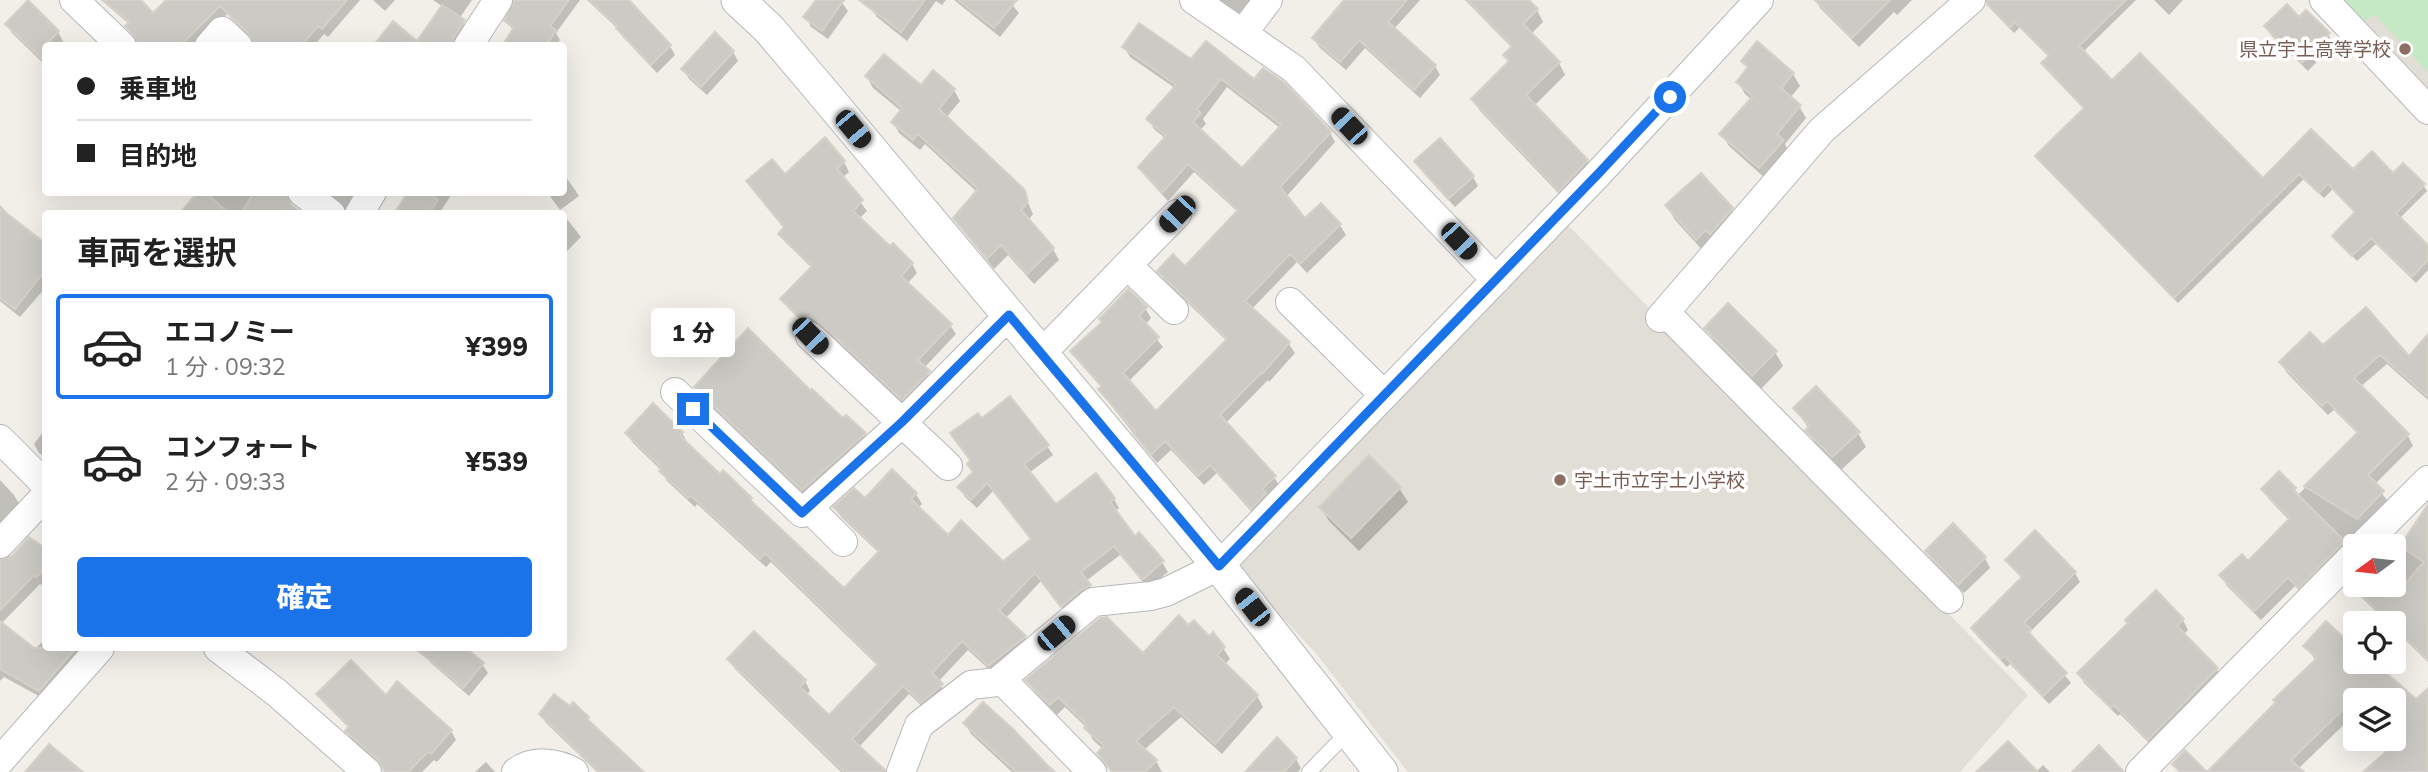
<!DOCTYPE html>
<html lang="ja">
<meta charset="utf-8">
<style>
body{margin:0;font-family:Mulish,"Noto Sans JP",sans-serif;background:#f2f2f2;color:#222;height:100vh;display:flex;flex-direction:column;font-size:26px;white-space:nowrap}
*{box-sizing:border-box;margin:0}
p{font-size:23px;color:#767676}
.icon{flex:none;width:38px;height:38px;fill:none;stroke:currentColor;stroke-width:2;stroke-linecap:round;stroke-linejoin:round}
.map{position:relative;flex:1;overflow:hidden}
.drawer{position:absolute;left:42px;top:210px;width:525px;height:441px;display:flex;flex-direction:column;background:#fff;border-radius:7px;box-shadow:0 7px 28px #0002}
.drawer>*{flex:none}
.top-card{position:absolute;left:42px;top:42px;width:525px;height:154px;border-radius:7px;box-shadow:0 7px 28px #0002;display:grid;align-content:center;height:154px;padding:0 35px;background:#fff}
.needle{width:46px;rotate:255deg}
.tools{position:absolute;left:2343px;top:534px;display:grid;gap:14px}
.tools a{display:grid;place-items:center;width:63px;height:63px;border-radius:7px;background:#fff;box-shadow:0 7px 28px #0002;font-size:35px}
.end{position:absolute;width:32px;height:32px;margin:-16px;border:9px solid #1a73e8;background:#fff;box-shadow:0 0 0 4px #fff}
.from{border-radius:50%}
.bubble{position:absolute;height:49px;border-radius:7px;background:#fff;box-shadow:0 7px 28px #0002;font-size:23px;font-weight:800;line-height:49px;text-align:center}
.car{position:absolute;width:21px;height:42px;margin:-21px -10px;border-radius:9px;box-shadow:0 0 5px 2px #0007;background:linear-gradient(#222 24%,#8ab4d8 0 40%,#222 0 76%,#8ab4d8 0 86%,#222 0)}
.top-card b{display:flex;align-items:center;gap:24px;height:66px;font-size:26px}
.top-card b+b{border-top:2px solid #e0e0e0}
.top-card i{width:18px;height:18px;background:#222}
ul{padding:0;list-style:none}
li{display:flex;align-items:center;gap:21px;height:105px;margin:0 14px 10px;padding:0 21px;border:4px solid transparent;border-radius:7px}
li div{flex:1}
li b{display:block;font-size:26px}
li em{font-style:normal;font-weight:800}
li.on{border-color:#1a73e8}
li>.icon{width:63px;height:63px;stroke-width:1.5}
h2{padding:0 35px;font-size:32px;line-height:84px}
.button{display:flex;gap:14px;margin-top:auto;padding:14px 35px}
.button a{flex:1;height:80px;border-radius:7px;background:#1a73e8;color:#fff;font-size:28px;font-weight:800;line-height:80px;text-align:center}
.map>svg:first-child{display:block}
.education{fill:#e1ded6}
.green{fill:#c5e8c5}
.shadow{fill:#0003;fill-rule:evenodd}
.building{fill:#cccac5;stroke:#d6d1c6;stroke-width:2;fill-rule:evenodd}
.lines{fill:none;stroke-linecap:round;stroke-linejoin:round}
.service-casing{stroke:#b5b8bc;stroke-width:16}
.minor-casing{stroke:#b5b8bc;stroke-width:30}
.tertiary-casing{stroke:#b5b8bc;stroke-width:35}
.service{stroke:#fff;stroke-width:14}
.minor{stroke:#fff;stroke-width:28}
.tertiary{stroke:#fff;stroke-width:33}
.route{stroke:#1a73e8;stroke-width:9}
.education-dot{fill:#8d6e63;stroke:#fff;stroke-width:2.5}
.labels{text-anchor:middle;stroke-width:7;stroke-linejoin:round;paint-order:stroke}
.education-label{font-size:19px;fill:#785e54;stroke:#fff;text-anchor:end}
</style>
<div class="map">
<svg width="2428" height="772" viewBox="0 0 2428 772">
<rect width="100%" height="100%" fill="#f1efe8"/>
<path class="education" d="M 2337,0 L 2428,0 L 2428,98 Z
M 1558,215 L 2028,695 L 1960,772 L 1408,772 L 1315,652 L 1256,590 L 1219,566 Z"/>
<path class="green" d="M 2344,0 L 2428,0 L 2428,72 L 2375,15 L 2363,21 Z"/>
<path class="shadow" d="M 101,0 L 138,0 L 153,16 L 168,0 L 360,0 L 328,37 L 324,34 L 314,46 L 256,46 L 254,41 L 227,14 L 195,46 L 139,46 L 127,26 L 129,24 Z
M 373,0 L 395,0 L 385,11 Z
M 433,0 L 472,0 L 459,19 L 469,31 L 459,46 L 376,46 L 417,43 L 443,7 Z
M 530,0 L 580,0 L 556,33 L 560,40 L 556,46 L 504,46 L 514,31 L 506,21 Z
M 587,0 L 624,0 L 670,46 L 675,55 L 657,73 L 623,37 L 618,29 Z
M 818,0 L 840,0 L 848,11 L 828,39 L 811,27 L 806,17 Z
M 877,0 L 946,0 L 942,5 L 936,1 L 907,41 L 877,17 L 871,8 Z
M 954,0 L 1008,0 L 1019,13 L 1000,37 Z
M 1217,0 L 1255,0 L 1243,18 Z
M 1345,0 L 1420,0 L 1394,29 L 1435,66 L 1440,75 L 1420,98 L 1365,48 L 1346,70 L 1319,47 L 1314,38 Z
M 1465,0 L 1526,0 L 1537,10 L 1543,22 L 1531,34 L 1559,63 L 1565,75 L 1534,106 L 1587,161 L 1594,173 L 1566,201 L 1480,111 L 1473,99 L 1510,63 L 1505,55 L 1512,48 Z
M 1816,0 L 1912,0 L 1897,15 L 1894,12 L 1859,47 L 1820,8 Z
M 1994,0 L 2136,0 L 2083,52 L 2112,82 L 2263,181 L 2311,131 L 2353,172 L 2393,176 L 2423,185 L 2427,191 L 2399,219 L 2428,247 L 2428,270 L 2416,283 L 2376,244 L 2357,261 L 2334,236 L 2356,214 L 2333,189 L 2324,198 L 2304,179 L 2178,303 L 2041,163 L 2037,157 L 2085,109 L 2047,70 L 2043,64 L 2050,57 L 2020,27 L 2014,33 L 1993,11 L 1989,5 Z
M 2154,0 L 2183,0 L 2169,15 Z
M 2299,20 L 2328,34 L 2334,44 L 2308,71 L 2272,36 L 2266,27 Z
M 7,24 L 58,32 L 63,41 L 59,46 L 46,46 L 46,66 L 12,33 Z
M 1124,47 L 1192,62 L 1255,82 L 1330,133 L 1335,142 L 1286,197 L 1305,220 L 1321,205 L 1340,225 L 1346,235 L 1307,273 L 1297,262 L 1251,310 L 1289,344 L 1295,353 L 1269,382 L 1268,380 L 1225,424 L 1274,477 L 1280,487 L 1257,518 L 1217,473 L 1204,485 L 1171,450 L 1157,463 L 1106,399 L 1100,389 L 1102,388 L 1078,361 L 1073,352 L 1145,308 L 1151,318 L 1145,325 L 1163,347 L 1128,382 L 1156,414 L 1227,341 L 1165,281 L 1159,271 L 1185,268 L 1238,212 L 1194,172 L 1168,201 L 1146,177 L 1140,167 L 1166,139 L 1154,129 L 1148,119 L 1175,88 L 1130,57 ZM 1227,87 L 1280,128 L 1242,170 L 1200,130 L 1206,124 L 1203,119 Z
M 733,52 L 738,61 L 707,95 L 689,79 L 683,69 Z
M 1743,61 L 1793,74 L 1800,86 L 1790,98 L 1799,106 L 1806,118 L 1785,144 L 1789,153 L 1766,179 L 1729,146 L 1722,134 L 1752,100 L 1745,94 L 1738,82 L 1748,70 Z
M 867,77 L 921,88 L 954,90 L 960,101 L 946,118 L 1023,192 L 1033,214 L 1028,221 L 1053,249 L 1059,260 L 1034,284 L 1008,255 L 994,269 L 962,229 L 955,218 L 978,193 L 925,144 L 920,150 L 899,133 L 893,122 L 901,111 L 873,88 Z
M 824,140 L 844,162 L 849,172 L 842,178 L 867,211 L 859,219 L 890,249 L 912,264 L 917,273 L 907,284 L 950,325 L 956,334 L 924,368 L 934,382 L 908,408 L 817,324 L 810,329 L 788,308 L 783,299 L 812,268 L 786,243 L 780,234 L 785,229 L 748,182 L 785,176 Z
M 1417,161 L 1473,177 L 1478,186 L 1455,207 L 1422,171 Z
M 564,174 L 579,196 L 560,210 L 547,192 L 564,192 Z
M 201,192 L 293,192 L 290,204 L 302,214 L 192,214 Z
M 325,192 L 363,192 L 350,213 Z
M 410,192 L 453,192 L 439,214 L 396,214 Z
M 0,205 L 15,222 L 46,246 L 46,287 L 20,317 L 0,301 Z
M 1667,206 L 1731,209 L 1740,223 L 1705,253 L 1675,220 Z
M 564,215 L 581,237 L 564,254 Z
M 1706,328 L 1775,352 L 1783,366 L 1761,389 L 1715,342 Z
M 2322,348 L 2409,358 L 2428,354 L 2428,400 L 2387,364 L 2360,387 L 2408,436 L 2413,446 L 2375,484 L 2389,503 L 2305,597 L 2295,586 L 2261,620 L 2227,586 L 2222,576 L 2248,563 L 2290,521 L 2269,499 L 2263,489 L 2279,474 L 2299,494 L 2358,434 L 2334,410 L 2328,415 L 2287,373 L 2281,363 Z
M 696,388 L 811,393 L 843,421 L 864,434 L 870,444 L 809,499 L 702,397 Z
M 1795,408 L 1858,433 L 1866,447 L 1841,470 L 1816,444 L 1807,430 L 1809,429 Z
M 981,421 L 1047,446 L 1053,455 L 1029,473 L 1056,507 L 1114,499 L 1119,508 L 1115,512 L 1135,538 L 1162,562 L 1168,572 L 1148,588 L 1120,555 L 1086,581 L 1095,595 L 1068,615 L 1041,581 L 1005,619 L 1025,637 L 1030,646 L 995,675 L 968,650 L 938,682 L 947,695 L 927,711 L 909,694 L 859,747 L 884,772 L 841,772 L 735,669 L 729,659 L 805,681 L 810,691 L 806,695 L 829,717 L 878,666 L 771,562 L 766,567 L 697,504 L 695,507 L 667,481 L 662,471 L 633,443 L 627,433 L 682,433 L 687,442 L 686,444 L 720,476 L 751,499 L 756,508 L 844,590 L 879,553 L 841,517 L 835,508 L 865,500 L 892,471 L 916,494 L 922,504 L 918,508 L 948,537 L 1003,563 L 1032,540 L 993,491 L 977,508 L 965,497 L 960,488 L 974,473 L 971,461 Z
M 46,428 L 46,458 L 39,453 L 34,444 Z
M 0,480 L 14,495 L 20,505 L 0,537 Z
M 1399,488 L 1408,502 L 1359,551 L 1329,521 L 1321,507 Z
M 2428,507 L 2428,662 L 2394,629 L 2394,623 L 2388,623 L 2357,593 L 2352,584 L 2394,584 L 2394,558 Z
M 29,539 L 46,551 L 46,583 L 43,586 L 40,584 L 1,624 L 34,650 L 46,638 L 46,648 L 92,648 L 46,700 L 4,677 L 0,681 L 0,562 L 6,561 Z
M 1927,551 L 1985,558 L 1990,568 L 1964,593 L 1932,560 Z
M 2007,560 L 2075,573 L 2080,582 L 2030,632 L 2071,683 L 2049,704 L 2010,664 L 2007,667 L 1978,637 L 1973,628 L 2022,579 Z
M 2156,592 L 2183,620 L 2188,630 L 2183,635 L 2216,669 L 2222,678 L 2154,748 L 2120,714 L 2118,716 L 2084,683 L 2079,673 L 2129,624 Z
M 1187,627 L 1223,648 L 1230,659 L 1224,665 L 1257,696 L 1263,707 L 1222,754 L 1181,717 L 1144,750 L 1156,761 L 1162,772 L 1111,772 L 1099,753 L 1103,749 L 1093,740 L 1087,728 L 1065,707 L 1057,715 L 1034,691 L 1028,680 L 1144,656 Z
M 2306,646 L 2356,662 L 2366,662 L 2416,702 L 2428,702 L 2428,772 L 2366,772 L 2392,749 L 2401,735 L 2394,729 L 2394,700 L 2356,700 L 2356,713 L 2298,769 L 2301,772 L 2209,772 L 2316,661 Z
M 431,648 L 463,648 L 482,664 L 488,673 L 469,696 L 431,663 L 425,654 Z
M 398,684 L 451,731 L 456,740 L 437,762 L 434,760 L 422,772 L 385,772 L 385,768 L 352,740 L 347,731 L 349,728 L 324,703 L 319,695 L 386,697 Z
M 983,705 L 1056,772 L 1012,772 L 971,734 L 965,723 Z
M 541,714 L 588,718 L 593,726 L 641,772 L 597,772 L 546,723 Z
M 1296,759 L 1301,768 L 1298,772 L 1247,772 Z
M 486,762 L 495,772 L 475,772 Z
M 2043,765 L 2050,772 L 2036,772 Z"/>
<path class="building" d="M 28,0 L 59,31 L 46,45 L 46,63 L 5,24 Z
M 103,0 L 141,0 L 153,13 L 166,0 L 347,0 L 322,29 L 318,26 L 301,46 L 254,46 L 249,34 L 220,6 L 180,46 L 138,46 L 134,35 L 125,26 L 129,22 Z
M 514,0 L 569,0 L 550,26 L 556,30 L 546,46 L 502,46 L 514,27 L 504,21 Z
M 589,0 L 629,0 L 671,45 L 651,65 L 616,28 L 617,26 Z
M 816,0 L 844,0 L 822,31 L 803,17 Z
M 859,0 L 925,0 L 901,32 Z
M 958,0 L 1017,0 L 994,28 Z
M 1344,0 L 1407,0 L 1388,22 L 1436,65 L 1414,90 L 1359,40 L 1340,62 L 1312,38 Z
M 1467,0 L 1529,0 L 1538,9 L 1523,24 L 1560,62 L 1526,95 L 1588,160 L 1559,191 L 1471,99 L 1509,61 L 1503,55 L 1512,46 Z
M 1815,0 L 1890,0 L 1852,38 Z
M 1987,0 L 2126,0 L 2079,46 L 2112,80 L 2140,53 L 2263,178 L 2311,129 L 2353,169 L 2372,151 L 2393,173 L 2403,163 L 2425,184 L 2396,213 L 2428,245 L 2428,260 L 2412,277 L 2371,238 L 2352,256 L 2332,236 L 2355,212 L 2328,184 L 2319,193 L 2299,174 L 2174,298 L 2035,156 L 2084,108 L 2041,63 L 2049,56 L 2015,22 L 2010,28 L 1987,4 Z
M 2287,4 L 2299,17 L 2306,10 L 2330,33 L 2302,63 L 2264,26 Z
M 442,5 L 465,20 L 454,37 L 451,46 L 373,46 L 393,21 L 417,41 Z
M 1139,23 L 1191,59 L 1206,41 L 1254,79 L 1263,68 L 1285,83 L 1331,132 L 1280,187 L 1305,218 L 1321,203 L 1341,224 L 1300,264 L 1290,254 L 1245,301 L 1290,342 L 1263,373 L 1262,372 L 1220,415 L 1276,476 L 1262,489 L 1266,493 L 1251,509 L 1210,465 L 1198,476 L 1165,441 L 1151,455 L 1133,433 L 1135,432 L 1098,389 L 1102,386 L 1070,351 L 1102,322 L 1099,319 L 1128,289 L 1147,307 L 1139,316 L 1159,337 L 1123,373 L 1156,411 L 1227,339 L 1157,271 L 1173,254 L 1185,266 L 1238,210 L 1188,164 L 1162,193 L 1138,167 L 1166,136 L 1146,119 L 1176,85 L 1122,47 ZM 1221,79 L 1281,125 L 1242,168 L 1193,122 L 1201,113 L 1197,109 Z
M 715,32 L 734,51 L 701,87 L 681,69 Z
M 1757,41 L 1794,73 L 1781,88 L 1801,105 L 1777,134 L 1784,140 L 1759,168 L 1719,134 L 1753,96 L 1736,82 L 1748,67 L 1741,61 Z
M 884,54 L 921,85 L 933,70 L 955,89 L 939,109 L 1025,190 L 1028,202 L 1021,210 L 1054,248 L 1027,274 L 1001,245 L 987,259 L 953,218 L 978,189 L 918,134 L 913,140 L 891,122 L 902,108 L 865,76 Z
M 825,137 L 845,161 L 837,169 L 863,200 L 853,211 L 890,246 L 893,243 L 913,263 L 901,276 L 952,324 L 918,360 L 930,371 L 902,400 L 821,324 L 810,316 L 804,321 L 780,299 L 812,266 L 778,234 L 784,227 L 746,181 L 772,159 L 785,174 Z
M 1440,138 L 1474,176 L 1448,199 L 1414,161 Z
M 1701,173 L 1733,208 L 1710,234 L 1706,230 L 1696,240 L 1665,205 Z
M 198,192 L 206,192 L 229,214 L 179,214 Z
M 254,192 L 286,192 L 291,205 L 303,214 L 241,214 Z
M 408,192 L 427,192 L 438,200 L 428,214 L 394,214 Z
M 0,208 L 46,244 L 46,269 L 15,309 L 0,298 Z
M 1728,303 L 1777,351 L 1752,376 L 1704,328 Z
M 2366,307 L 2409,356 L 2428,334 L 2428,397 L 2380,355 L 2354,378 L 2409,434 L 2368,475 L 2384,491 L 2357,519 L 2304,486 L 2358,432 L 2327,401 L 2322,406 L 2279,362 L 2310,332 L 2323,345 Z
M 748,328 L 811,391 L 812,389 L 843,418 L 846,415 L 866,433 L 802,490 L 694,387 Z
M 1816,386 L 1860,432 L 1832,457 L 1805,430 L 1810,426 L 1793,408 Z
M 1010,396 L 1049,445 L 1024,464 L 1056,504 L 1096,473 L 1115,498 L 1110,502 L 1135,536 L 1139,532 L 1164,561 L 1142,580 L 1114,546 L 1081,572 L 1091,585 L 1082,589 L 1061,607 L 1035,573 L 999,610 L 1026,636 L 988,666 L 962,641 L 932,673 L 943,684 L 921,703 L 903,686 L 852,739 L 885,770 L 885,772 L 844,772 L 727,659 L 754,631 L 806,680 L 800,687 L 829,715 L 878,664 L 765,553 L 760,559 L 691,496 L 688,498 L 659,471 L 662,468 L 625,433 L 653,403 L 683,432 L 680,436 L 720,474 L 723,470 L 752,498 L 750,500 L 844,588 L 879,551 L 833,507 L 854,488 L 865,498 L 892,469 L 917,493 L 911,499 L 948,535 L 961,520 L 1003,561 L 1031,539 L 987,483 L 971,500 L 957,487 L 973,472 L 967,464 L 970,460 L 950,433 L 978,413 L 982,418 Z
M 1369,455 L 1401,487 L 1351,538 L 1319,507 Z
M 2279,471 L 2296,488 L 2294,491 L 2345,541 L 2299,588 L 2288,577 L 2254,611 L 2219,575 L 2242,554 L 2248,561 L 2290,518 L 2261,489 Z
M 2428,504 L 2428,660 L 2394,627 L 2394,623 L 2390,623 L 2349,583 L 2356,577 L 2356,584 L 2390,584 L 2398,592 L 2424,562 L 2400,546 Z
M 1953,523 L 1986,557 L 1958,585 L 1925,551 Z
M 2035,530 L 2076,572 L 2024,623 L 2031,629 L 2028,632 L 2067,673 L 2043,696 L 2004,656 L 2001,659 L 1971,628 L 2022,577 L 2005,560 Z
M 29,537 L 46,549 L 46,568 L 36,577 L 34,575 L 0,610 L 0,560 L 12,556 Z
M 2156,590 L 2184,619 L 2177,626 L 2218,668 L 2148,740 L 2114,705 L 2111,708 L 2077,673 L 2128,623 L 2125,620 Z
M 1179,615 L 1188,625 L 1194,620 L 1209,636 L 1213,632 L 1225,647 L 1217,655 L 1258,695 L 1215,744 L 1174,707 L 1136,741 L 1157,760 L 1145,772 L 1112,772 L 1097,753 L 1104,746 L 1084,728 L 1087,725 L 1058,697 L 1050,705 L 1025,680 L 1100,618 L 1107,617 L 1143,653 Z
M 0,621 L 34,648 L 76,648 L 39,691 L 0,669 Z
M 2326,621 L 2356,649 L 2356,662 L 2374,662 L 2416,699 L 2428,688 L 2428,772 L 2363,772 L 2390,748 L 2388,746 L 2394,740 L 2394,700 L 2353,700 L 2291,760 L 2304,772 L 2180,772 L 2172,764 L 2185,750 L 2207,772 L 2276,702 L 2273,700 L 2317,658 L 2303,646 Z
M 415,648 L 466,648 L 484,663 L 463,688 Z
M 351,660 L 386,695 L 397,681 L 452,730 L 431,754 L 428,752 L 408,772 L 385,772 L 378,760 L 345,731 L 349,726 L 316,694 Z
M 554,694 L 570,706 L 573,702 L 589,717 L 587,719 L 644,772 L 599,772 L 539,714 Z
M 983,702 L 1012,728 L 1054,772 L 1016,772 L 963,723 Z
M 1277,737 L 1297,758 L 1284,772 L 1245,772 Z
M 2008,741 L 2038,772 L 1976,772 Z
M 49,744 L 83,772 L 25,772 Z
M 2099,745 L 2124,772 L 2072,772 Z"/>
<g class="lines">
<defs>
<path id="service" d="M 1309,772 L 1349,731"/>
<path id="minor" d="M 74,0 L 122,46
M 1194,0 L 1294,69 L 1496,280
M 2324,0 L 2428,110
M 1243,33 L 1268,0
M 209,46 L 222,31 L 238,46
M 468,46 L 498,0
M 302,192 L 331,214
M 359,214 L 372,192
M 1127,265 L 1174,310
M 1290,302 L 1384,395
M 1665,312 L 1949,599
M 1660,318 L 1822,130 L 1971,0
M 810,336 L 948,466
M 1041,354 L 1177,214
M 675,392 L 802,513 L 902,423 L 1009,315
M 0,439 L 46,485
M 808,507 L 843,542
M 0,544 L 46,495
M 2362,546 L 2428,480
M 218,648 L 277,693 L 367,772
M 1001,679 L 1092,772
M 0,761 L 100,648
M 516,772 C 533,759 557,762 574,772
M 901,772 L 919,725 L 971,685 L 997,682 L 1093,602 L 1151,596 L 1166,592 L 1219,566 L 1598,174 L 1759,0
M 2140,772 L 2356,553"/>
<path id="tertiary" d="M 738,0 L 769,29 L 819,88 L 1219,566 L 1381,772"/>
</defs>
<use href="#service" class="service-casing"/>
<use href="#minor" class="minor-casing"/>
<use href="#tertiary" class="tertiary-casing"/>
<use href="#service" class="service"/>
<use href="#minor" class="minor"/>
<use href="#tertiary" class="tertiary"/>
</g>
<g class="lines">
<path class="route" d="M 693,409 L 802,513 L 902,422 L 1009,315 L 1219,566 L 1598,174 L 1670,97"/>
</g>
<g class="education-dot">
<circle cx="2405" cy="49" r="7"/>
<circle cx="1560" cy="480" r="7"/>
</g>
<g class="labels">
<g class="education-label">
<text x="2391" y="56">県立宇土高等学校</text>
<text x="1574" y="487" text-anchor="start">宇土市立宇土小学校</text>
</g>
</g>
</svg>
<div class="tools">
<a><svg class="needle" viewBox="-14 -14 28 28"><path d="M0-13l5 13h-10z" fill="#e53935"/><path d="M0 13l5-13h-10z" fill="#767676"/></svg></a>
<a><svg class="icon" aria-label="locate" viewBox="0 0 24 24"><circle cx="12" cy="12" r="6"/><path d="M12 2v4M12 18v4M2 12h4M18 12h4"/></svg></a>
<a><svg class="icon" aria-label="layers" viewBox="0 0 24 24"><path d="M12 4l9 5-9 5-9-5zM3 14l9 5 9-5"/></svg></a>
</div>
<i class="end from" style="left:1670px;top:97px"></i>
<i class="end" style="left:693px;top:409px"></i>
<div class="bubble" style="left:651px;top:308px;width:84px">1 分</div>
<i class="car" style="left:1349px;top:126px;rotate:317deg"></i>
<i class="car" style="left:853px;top:129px;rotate:140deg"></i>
<i class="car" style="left:1177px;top:214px;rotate:224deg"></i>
<i class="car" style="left:1459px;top:241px;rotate:137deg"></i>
<i class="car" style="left:810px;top:336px;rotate:136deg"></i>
<i class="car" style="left:1252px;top:607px;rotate:322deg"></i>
<i class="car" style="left:1056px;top:633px;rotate:50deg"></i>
<div class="top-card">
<b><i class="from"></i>乗車地</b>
<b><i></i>目的地</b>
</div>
<section class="drawer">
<h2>車両を選択</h2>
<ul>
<li class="on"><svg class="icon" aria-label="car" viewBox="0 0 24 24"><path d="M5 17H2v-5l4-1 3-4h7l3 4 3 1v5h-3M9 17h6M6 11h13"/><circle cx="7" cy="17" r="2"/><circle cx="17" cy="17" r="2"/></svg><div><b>エコノミー</b><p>1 分 · 09:32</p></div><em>¥399</em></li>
<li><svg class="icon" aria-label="car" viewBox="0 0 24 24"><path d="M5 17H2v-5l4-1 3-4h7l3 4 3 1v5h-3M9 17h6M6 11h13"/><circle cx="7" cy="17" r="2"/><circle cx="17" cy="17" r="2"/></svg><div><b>コンフォート</b><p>2 分 · 09:33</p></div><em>¥539</em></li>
</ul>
<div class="button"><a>確定</a></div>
</section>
</div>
